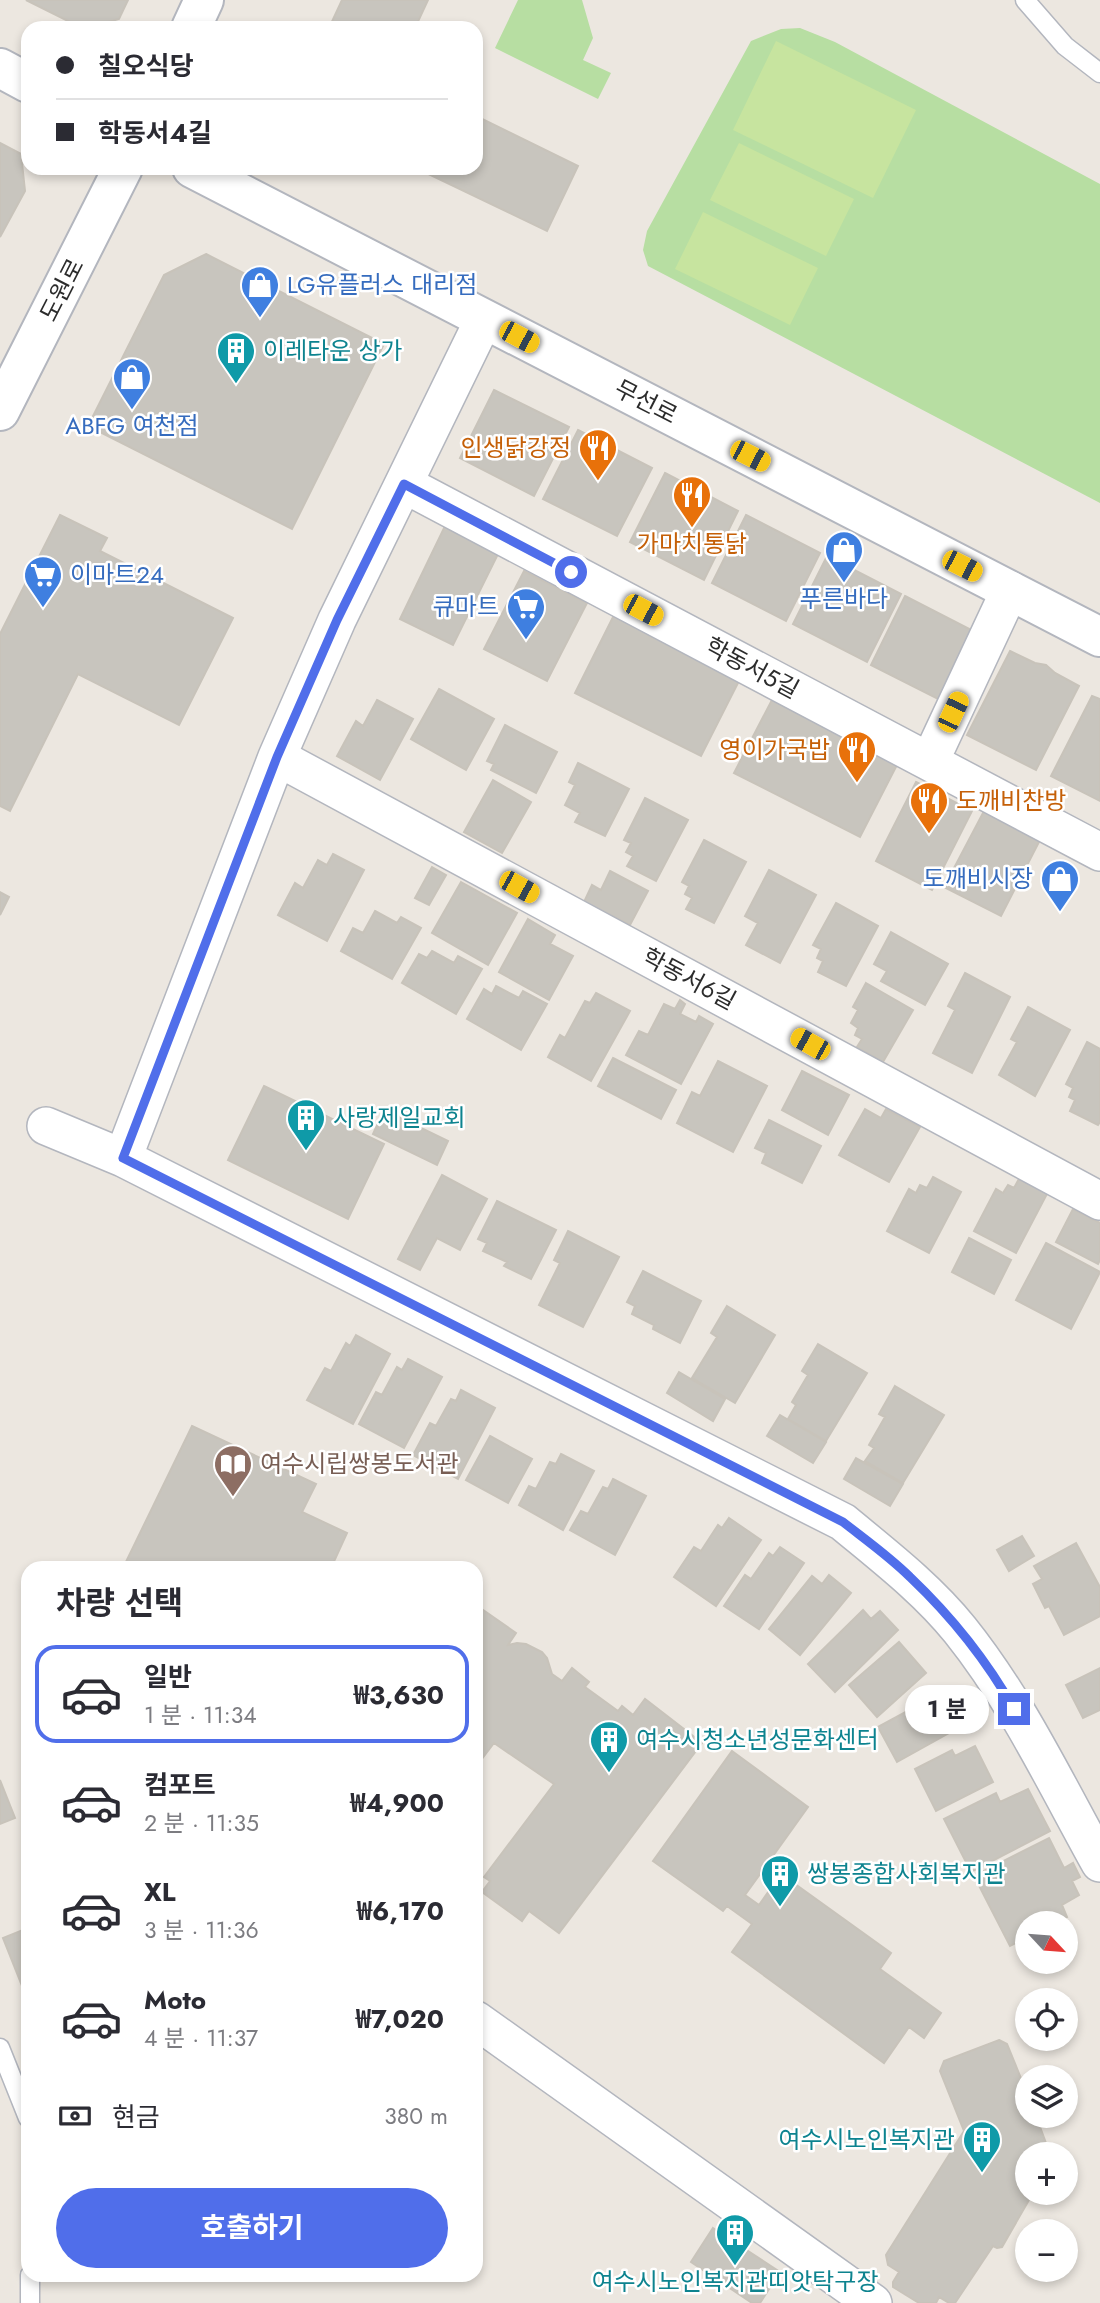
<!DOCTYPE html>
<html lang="ko">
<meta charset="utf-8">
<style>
body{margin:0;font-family:Jost,"Noto Sans KR",sans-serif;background:#f2f2f3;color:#2b2b33;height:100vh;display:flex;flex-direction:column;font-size:26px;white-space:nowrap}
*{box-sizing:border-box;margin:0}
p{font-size:23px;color:#7c7c81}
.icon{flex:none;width:38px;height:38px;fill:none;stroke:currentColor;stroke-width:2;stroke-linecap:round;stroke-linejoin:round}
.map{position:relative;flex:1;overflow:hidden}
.panel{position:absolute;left:21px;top:1561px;width:462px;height:721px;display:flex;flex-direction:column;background:#fff;border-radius:21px;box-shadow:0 4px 10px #0003}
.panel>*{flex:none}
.banner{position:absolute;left:21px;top:21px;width:462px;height:154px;border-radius:21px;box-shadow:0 4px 10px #0003;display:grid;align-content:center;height:154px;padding:0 35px;background:#fff}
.needle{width:46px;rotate:116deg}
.buttons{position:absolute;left:1015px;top:1911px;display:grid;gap:14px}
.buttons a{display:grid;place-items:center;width:63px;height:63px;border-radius:50%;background:#fff;box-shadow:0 4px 10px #0003;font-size:35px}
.end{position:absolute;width:32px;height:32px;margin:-16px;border:9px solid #506eea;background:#fff;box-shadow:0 0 0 4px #fff}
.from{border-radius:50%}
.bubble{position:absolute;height:49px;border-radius:24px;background:#fff;box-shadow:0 4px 10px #0003;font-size:23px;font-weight:700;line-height:49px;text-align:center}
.car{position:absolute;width:21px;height:42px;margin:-21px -10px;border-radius:9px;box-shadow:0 0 5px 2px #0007;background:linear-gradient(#f5c518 24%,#345 0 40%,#f5c518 0 76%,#345 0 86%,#f5c518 0)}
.banner b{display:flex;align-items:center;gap:24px;height:66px;font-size:26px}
.banner b+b{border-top:2px solid #e1e1e2}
.banner i{width:18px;height:18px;background:#2b2b33}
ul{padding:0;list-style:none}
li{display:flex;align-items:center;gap:21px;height:98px;margin:0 14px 10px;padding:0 21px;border:4px solid transparent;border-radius:21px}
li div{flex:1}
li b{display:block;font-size:26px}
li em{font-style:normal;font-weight:700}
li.active{border-color:#506eea}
li>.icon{width:63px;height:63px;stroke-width:1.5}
h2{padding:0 35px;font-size:32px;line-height:84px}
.pay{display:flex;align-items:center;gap:18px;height:77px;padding:0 35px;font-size:26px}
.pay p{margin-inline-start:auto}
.cta{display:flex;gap:14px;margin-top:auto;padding:14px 35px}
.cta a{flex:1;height:80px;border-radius:42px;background:#506eea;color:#fff;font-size:28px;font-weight:700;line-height:80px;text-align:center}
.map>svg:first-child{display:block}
.green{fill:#b7dea2}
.pitch{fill:#c7e49f}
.building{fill:#c8c5be;stroke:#c8c3ba;stroke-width:2}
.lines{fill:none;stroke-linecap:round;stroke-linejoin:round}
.service-casing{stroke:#b3b6be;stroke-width:21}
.minor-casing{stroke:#b3b6be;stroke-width:40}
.tertiary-casing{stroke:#b3b6be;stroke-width:42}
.service{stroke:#fff;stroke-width:18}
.minor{stroke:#fff;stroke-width:37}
.tertiary{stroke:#fff;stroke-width:38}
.route{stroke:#506eea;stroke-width:9}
.labels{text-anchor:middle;stroke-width:5;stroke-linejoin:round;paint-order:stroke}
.shop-label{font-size:24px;fill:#366cbe;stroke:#fff;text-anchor:start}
.street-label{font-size:24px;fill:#2c2c2c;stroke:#fff}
.culture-label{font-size:24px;fill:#0d838f;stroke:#fff;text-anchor:start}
.food-label{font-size:24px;fill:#c56008;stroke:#fff;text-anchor:end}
.education-label{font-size:24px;fill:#785e54;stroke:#fff;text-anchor:start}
</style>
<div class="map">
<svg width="1100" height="2303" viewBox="0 0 1100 2303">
<rect width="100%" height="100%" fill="#ece7e0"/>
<path class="green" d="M 518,0 L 582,0 L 593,38 L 583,60 L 611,73 L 598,99 L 495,48 Z
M 800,28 L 835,42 L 1100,184 L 1100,503 L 648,266 L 643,250 L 647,231 L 751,41 L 781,29 Z"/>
<path class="pitch" d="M 776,41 L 916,110 L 873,198 L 733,130 Z
M 739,143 L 854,199 L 826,256 L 710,200 Z
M 703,212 L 818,268 L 790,325 L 675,269 Z"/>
<path class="building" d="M 26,0 L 128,0 L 119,19 L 88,28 L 82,28 Z
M 342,0 L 428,0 L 415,28 L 329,28 Z
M 476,116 L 578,166 L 547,231 L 416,168 L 476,168 Z
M 0,143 L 21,154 L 25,191 L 0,237 Z
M 206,254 L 384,344 L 292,529 L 88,426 L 164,275 Z
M 494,390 L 569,427 L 534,496 L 460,458 Z
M 578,430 L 652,468 L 617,536 L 543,499 Z
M 665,473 L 738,511 L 704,580 L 630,542 Z
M 60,515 L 107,538 L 100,551 L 233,618 L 179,725 L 78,674 L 10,811 L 0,806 L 0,634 Z
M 746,515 L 820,553 L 786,621 L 712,583 Z
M 445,526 L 499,552 L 453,645 L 400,619 Z
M 827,556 L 901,594 L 867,662 L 793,624 Z
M 524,571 L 587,603 L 547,681 L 484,649 Z
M 905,596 L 979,634 L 944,702 L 871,665 Z
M 614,615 L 740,679 L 701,756 L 575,693 Z
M 1010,651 L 1035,663 L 1046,665 L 1055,673 L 1079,686 L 1036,770 L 967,735 Z
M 439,689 L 494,719 L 466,770 L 411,739 Z
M 774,696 L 900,759 L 860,837 L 734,773 Z
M 1092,696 L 1100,699 L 1100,801 L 1051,776 Z
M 377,700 L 413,719 L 380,780 L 337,756 L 356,721 L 363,726 Z
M 505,725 L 557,752 L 536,793 L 491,770 L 494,764 L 487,761 Z
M 578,763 L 629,789 L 605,836 L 575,822 L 580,813 L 565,805 L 575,785 L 569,782 Z
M 493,780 L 531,802 L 502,853 L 464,832 Z
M 916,782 L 972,811 L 932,890 L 876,861 Z
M 645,798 L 688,820 L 656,881 L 627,866 L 633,856 L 626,852 L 631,843 L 624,840 Z
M 984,811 L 1040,840 L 1001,916 L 944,887 Z
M 704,840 L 746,862 L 714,923 L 686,909 L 692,898 L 685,894 L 689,886 L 682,882 Z
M 333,854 L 364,870 L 327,941 L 278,915 L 295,883 L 303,888 L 318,860 L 327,865 Z
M 432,867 L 446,875 L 429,905 L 415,898 Z
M 769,870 L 816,895 L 780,963 L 746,945 L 758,923 L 745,916 Z
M 610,871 L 648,891 L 630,925 L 584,902 L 592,885 L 601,890 Z
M 461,882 L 517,913 L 488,965 L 432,933 Z
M 0,892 L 9,897 L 0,915 Z
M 836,903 L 878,926 L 846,986 L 818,972 L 823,961 L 817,958 L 821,949 L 813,945 Z
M 375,911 L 397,923 L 401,917 L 421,928 L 392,979 L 341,951 L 353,928 L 363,933 Z
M 528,919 L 555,935 L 550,944 L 573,956 L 549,1000 L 499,972 Z
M 891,932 L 948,964 L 925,1005 L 881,981 L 887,971 L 874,964 Z
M 432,951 L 454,963 L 458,956 L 482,969 L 456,1014 L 402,983 L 419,954 L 427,958 Z
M 965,973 L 1010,997 L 972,1073 L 933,1053 L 955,1010 L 948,1006 Z
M 866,983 L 913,1010 L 883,1062 L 857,1047 L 862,1039 L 855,1035 L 858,1028 L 851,1023 L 858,1010 L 853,1007 Z
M 496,986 L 519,998 L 523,991 L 547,1004 L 521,1050 L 467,1019 L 484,989 L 492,994 Z
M 596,993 L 630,1011 L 591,1081 L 548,1057 L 560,1035 L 565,1038 L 585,1001 L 590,1003 Z
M 680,1000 L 685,1004 L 680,1014 L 696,1022 L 699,1016 L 713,1024 L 681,1084 L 626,1055 L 639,1031 L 648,1035 L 664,1004 L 675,1009 Z
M 1028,1007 L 1070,1030 L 1035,1096 L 999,1075 L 1017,1042 L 1011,1039 Z
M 1087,1042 L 1100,1049 L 1100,1122 L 1098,1125 L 1070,1111 L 1075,1100 L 1069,1097 L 1073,1088 L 1066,1084 Z
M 613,1058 L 676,1090 L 661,1119 L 598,1086 Z
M 718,1061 L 767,1086 L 733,1152 L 677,1123 L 692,1092 L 700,1096 Z
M 802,1071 L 849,1095 L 828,1135 L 782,1110 Z
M 264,1086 L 384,1144 L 348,1219 L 228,1160 Z
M 865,1109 L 881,1118 L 886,1109 L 920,1127 L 889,1182 L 839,1155 Z
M 384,1110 L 448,1141 L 437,1165 L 373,1134 Z
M 769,1120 L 821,1146 L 802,1183 L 762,1163 L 766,1153 L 755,1148 Z
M 442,1175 L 487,1199 L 460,1250 L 437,1238 L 420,1270 L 398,1259 Z
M 933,1177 L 961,1192 L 929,1253 L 887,1231 L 909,1189 L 916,1193 L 920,1185 L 927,1188 Z
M 1020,1177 L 1048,1192 L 1016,1253 L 974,1231 L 996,1189 L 1003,1193 L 1008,1185 L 1014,1188 Z
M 497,1201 L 556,1230 L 531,1279 L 504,1266 L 507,1262 L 483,1251 L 487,1243 L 478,1239 Z
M 1073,1209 L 1100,1223 L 1100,1260 L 1098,1264 L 1056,1242 Z
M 568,1231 L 619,1257 L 583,1327 L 539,1305 L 560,1263 L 554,1260 Z
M 969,1238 L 1011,1260 L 994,1294 L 952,1272 Z
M 1046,1243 L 1100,1272 L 1071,1329 L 1016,1300 Z
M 643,1271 L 701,1301 L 680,1343 L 653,1329 L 654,1325 L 632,1314 L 635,1306 L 627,1302 Z
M 727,1306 L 775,1335 L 735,1403 L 692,1378 L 717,1337 L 711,1333 Z
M 356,1335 L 390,1354 L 353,1424 L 307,1400 L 325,1368 L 331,1371 L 346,1343 L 350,1346 Z
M 818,1344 L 867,1373 L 826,1441 L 788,1419 L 796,1405 L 792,1402 L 808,1375 L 802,1371 Z
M 408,1359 L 442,1377 L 404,1448 L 359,1424 L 376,1392 L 382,1395 L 397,1367 L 402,1370 Z
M 679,1372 L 725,1399 L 713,1421 L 667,1393 Z
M 895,1386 L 944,1415 L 903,1483 L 865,1461 L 874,1448 L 869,1445 L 885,1417 L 879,1414 Z
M 461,1390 L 495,1408 L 458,1479 L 413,1455 L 430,1423 L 436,1426 L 451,1399 L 456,1401 Z
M 780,1415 L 826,1442 L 813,1463 L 767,1436 Z
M 192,1426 L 316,1484 L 302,1512 L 347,1533 L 331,1568 L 123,1568 Z
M 490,1436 L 532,1459 L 508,1503 L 466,1480 Z
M 561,1454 L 594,1471 L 563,1530 L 519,1505 L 529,1486 L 536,1489 L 550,1462 L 556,1464 Z
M 856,1458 L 903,1484 L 890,1506 L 844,1479 Z
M 613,1479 L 646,1496 L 615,1555 L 570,1530 L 581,1511 L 588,1514 L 603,1487 L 608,1489 Z
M 729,1518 L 761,1540 L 716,1606 L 674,1577 L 694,1547 L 701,1551 L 718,1525 L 722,1528 Z
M 1022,1536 L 1034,1556 L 1009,1571 L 997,1550 Z
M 1076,1543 L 1100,1587 L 1100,1616 L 1064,1635 L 1049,1606 L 1045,1608 L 1033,1584 L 1042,1579 L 1034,1566 Z
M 780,1547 L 804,1563 L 759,1629 L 724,1606 L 745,1575 L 751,1579 L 769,1553 L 773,1556 Z
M 829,1575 L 851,1593 L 800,1655 L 769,1629 L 812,1576 L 822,1584 Z
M 476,1605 L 516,1633 L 508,1645 L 517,1643 L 526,1644 L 542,1652 L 547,1658 L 552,1674 L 562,1681 L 572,1668 L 589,1682 L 585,1687 L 618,1711 L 622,1706 L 633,1715 L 645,1699 L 702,1743 L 559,1933 L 529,1911 L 522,1921 L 482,1892 L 490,1881 L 484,1877 L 554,1784 L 494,1743 L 478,1764 L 476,1762 Z
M 863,1610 L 871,1619 L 880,1611 L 898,1630 L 835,1692 L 808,1664 Z
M 899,1642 L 926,1673 L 877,1717 L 849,1685 Z
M 1100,1668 L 1100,1710 L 1083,1718 L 1066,1685 Z
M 946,1690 L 952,1701 L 962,1696 L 974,1719 L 897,1762 L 878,1727 Z
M 975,1746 L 993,1782 L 936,1811 L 915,1769 L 952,1750 L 955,1756 Z
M 732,1751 L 808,1807 L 745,1895 L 759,1905 L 781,1874 L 891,1953 L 880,1969 L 941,2013 L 924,2038 L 909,2027 L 884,2063 L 732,1952 L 752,1924 L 727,1906 L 723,1911 L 653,1861 Z
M 0,1780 L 15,1818 L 0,1824 Z
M 1028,1789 L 1050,1831 L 971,1872 L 944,1819 L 996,1793 L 1000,1802 Z
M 1049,1838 L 1064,1868 L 1073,1863 L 1080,1877 L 1072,1881 L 1079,1895 L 1062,1905 L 1067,1917 L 1055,1923 L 1027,1923 L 1027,1937 L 1010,1946 L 974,1876 Z
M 28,1928 L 28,2001 L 3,1938 Z
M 999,2040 L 1007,2044 L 1027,2093 L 1027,2116 L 1036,2116 L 1050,2154 L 1027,2154 L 1027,2193 L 1033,2193 L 1002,2247 L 997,2248 L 993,2246 L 955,2303 L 949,2303 L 939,2297 L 936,2303 L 919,2303 L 893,2287 L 893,2282 L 899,2272 L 888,2265 L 886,2255 L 964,2131 L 940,2071 L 944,2061 Z
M 713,2228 L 780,2272 L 760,2303 L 752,2303 L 691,2262 Z"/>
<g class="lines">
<defs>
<path id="service" d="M 1025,0 L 1065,46 L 1100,73
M 0,2048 L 28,2118
M 30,2303 L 30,2275"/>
<path id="minor" d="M 404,484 L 1100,852
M 277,757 L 1100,1201
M 930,761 L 1010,590
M 46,1126 L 123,1158 L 843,1522 C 884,1556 927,1589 960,1630 C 1017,1701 1056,1784 1100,1863
M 123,1158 L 277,757 L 337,620 L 484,319
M 476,2020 L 873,2303"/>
<path id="tertiary" d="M 191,28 L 204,0
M 0,68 L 28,83
M 192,168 L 1100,637
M 0,411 L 123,168"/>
</defs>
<use href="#service" class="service-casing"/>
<use href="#minor" class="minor-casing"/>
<use href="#tertiary" class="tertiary-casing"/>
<use href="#service" class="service"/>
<use href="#minor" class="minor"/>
<use href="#tertiary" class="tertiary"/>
</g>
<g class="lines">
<path class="route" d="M 571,572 L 404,484 L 337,620 L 277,757 L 123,1158 L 843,1522 C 866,1540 890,1557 910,1577 C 951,1616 987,1661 1014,1709"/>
</g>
<defs>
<symbol id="shop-pin" viewBox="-11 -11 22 30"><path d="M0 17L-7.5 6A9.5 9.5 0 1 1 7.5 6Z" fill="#3f7fe0" stroke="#fff"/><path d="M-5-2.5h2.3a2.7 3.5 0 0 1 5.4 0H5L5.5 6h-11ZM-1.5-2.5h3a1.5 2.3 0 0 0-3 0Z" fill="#fff"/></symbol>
<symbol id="building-pin" viewBox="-11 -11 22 30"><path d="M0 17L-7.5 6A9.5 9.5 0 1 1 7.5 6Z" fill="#0f9aa8" stroke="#fff"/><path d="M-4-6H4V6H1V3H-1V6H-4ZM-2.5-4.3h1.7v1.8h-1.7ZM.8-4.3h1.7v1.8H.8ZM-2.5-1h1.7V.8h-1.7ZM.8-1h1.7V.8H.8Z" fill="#fff"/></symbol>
<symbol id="restaurant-pin" viewBox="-11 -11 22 30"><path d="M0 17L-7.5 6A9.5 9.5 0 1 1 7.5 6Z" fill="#e8710a" stroke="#fff"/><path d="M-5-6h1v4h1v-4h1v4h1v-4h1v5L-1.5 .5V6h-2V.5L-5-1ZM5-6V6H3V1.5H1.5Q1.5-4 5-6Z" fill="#fff"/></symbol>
<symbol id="supermarket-pin" viewBox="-11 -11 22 30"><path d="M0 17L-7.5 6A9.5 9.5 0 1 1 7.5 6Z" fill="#3f7fe0" stroke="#fff"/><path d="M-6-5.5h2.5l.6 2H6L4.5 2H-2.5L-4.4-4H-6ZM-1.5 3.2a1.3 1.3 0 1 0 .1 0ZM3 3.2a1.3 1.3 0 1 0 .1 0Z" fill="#fff"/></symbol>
<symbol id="library-pin" viewBox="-11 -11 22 30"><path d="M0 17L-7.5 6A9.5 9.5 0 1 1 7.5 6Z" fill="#8d6e63" stroke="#fff"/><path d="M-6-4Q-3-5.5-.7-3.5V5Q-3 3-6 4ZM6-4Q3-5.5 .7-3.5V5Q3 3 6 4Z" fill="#fff"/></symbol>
</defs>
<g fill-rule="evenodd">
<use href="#shop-pin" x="238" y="263" width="44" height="60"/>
<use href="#building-pin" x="214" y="329" width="44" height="60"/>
<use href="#shop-pin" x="110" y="355" width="44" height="60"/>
<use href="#restaurant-pin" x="576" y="426" width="44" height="60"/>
<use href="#restaurant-pin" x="670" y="473" width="44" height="60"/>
<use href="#shop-pin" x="822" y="528" width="44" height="60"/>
<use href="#supermarket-pin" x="21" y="553" width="44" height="60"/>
<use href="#supermarket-pin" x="504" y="585" width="44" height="60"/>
<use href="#restaurant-pin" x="835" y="728" width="44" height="60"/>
<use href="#restaurant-pin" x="907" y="779" width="44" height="60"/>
<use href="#shop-pin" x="1038" y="857" width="44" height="60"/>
<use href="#building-pin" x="284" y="1096" width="44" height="60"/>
<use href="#library-pin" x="211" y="1442" width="44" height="60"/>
<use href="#building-pin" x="587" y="1718" width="44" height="60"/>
<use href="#building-pin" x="758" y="1852" width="44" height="60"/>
<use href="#building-pin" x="960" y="2118" width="44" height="60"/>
<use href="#building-pin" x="713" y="2211" width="44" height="60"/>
</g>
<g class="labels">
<g class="shop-label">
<text x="287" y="293">LG유플러스 대리점</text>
<text x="132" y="434" text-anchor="middle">ABFG 여천점</text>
<text x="70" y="583">이마트24</text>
<text x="844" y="607" text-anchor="middle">푸른바다</text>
<text x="499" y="615" text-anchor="end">큐마트</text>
<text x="1033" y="887" text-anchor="end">도깨비시장</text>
</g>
<g class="street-label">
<text transform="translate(62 290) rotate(-63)" y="8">도원로</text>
<text transform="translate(646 402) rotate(27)" y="8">무선로</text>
<text transform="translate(752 668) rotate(28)" y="8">학동서5길</text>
<text transform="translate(689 979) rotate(28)" y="8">학동서6길</text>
</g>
<g class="culture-label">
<text x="263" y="359">이레타운 상가</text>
<text x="333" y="1126">사랑제일교회</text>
<text x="636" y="1748">여수시청소년성문화센터</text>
<text x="807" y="1882">쌍봉종합사회복지관</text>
<text x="955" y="2148" text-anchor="end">여수시노인복지관</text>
<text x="735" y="2290" text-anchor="middle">여수시노인복지관띠앗탁구장</text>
</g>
<g class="food-label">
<text x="571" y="456">인생닭강정</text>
<text x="692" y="552" text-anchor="middle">가마치통닭</text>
<text x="830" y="758">영이가국밥</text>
<text x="956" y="809" text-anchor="start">도깨비찬방</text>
</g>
<g class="education-label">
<text x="260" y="1472">여수시립쌍봉도서관</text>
</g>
</g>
</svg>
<div class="buttons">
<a><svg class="needle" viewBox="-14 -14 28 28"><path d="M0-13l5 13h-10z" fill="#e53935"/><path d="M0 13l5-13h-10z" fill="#7c7c81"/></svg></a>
<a><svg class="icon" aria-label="locate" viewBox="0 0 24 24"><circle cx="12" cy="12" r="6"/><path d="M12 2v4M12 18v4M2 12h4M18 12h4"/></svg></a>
<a><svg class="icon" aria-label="layers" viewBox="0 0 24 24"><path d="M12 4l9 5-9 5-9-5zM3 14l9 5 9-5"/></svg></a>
<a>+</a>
<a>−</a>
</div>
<i class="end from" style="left:571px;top:572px"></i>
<i class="end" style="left:1014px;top:1709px"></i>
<div class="bubble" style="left:905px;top:1685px;width:84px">1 분</div>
<i class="car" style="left:519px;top:337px;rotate:118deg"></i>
<i class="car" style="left:750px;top:456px;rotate:117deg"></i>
<i class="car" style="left:962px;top:566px;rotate:117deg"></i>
<i class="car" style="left:643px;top:610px;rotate:118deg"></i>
<i class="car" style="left:953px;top:712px;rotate:25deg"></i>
<i class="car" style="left:519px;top:887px;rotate:119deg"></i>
<i class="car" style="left:810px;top:1044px;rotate:299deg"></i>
<div class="banner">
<b><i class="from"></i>칠오식당</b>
<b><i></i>학동서4길</b>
</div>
<section class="panel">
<h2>차량 선택</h2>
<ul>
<li class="active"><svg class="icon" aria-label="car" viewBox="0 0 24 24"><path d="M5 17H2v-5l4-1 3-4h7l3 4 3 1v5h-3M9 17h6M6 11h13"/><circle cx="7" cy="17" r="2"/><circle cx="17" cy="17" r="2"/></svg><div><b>일반</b><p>1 분 · 11:34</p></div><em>₩3,630</em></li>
<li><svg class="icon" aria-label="car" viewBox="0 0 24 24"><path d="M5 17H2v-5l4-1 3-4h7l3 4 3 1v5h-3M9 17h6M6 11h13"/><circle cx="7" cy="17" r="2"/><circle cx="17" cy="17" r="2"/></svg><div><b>컴포트</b><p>2 분 · 11:35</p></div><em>₩4,900</em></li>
<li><svg class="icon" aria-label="car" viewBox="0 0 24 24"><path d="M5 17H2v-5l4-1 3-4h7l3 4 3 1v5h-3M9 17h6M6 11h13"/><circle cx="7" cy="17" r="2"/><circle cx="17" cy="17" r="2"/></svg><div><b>XL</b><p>3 분 · 11:36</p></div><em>₩6,170</em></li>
<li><svg class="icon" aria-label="car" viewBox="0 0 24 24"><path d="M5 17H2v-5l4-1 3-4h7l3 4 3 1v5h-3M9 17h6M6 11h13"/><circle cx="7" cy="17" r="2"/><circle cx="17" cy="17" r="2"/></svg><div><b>Moto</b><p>4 분 · 11:37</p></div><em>₩7,020</em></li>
</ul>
<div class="pay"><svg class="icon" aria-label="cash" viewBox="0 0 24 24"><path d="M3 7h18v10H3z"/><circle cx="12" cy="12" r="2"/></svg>현금<p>380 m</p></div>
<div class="cta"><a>호출하기</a></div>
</section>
</div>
